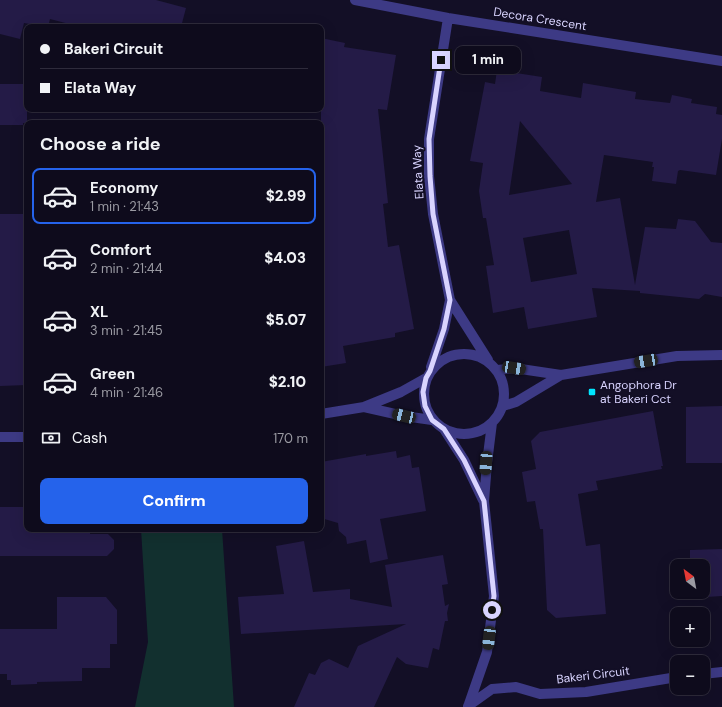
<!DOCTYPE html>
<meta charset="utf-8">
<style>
body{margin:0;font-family:"DM Sans",sans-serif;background:#1c1929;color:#f1f3f6;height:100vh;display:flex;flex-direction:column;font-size:15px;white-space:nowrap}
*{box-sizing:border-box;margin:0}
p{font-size:13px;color:#9b9ba3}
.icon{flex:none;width:22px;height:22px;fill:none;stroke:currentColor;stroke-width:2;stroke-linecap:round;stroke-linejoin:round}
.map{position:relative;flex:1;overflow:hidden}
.sheet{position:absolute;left:24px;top:120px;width:300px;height:412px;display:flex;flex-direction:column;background:#0e0b1c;border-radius:8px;box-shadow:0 4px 16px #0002,0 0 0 1px #2e2b3b}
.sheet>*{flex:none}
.top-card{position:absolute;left:24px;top:24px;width:300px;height:88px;border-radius:8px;box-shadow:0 4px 16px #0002,0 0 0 1px #2e2b3b;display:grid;align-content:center;height:88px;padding:0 16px;background:#0e0b1c}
.needle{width:26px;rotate:328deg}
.buttons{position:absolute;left:670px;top:559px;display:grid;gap:8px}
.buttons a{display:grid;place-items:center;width:40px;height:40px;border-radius:8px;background:#0e0b1c;box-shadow:0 4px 16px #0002,0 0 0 1px #2e2b3b;font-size:20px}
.end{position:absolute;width:18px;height:18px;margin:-9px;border:5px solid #d9d4ff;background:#111;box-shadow:0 0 0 2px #111}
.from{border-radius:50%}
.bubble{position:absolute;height:28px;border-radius:8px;background:#0e0b1c;box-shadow:0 4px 16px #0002,0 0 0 1px #2e2b3b;font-size:13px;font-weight:800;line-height:28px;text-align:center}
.car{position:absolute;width:12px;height:24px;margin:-12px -6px;border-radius:5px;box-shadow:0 0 3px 1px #0007;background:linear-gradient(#222 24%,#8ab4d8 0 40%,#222 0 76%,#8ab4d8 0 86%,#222 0)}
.top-card b{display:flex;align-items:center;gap:14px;height:38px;font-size:15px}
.top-card b+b{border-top:1px solid #2e2b3b}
.top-card i{width:10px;height:10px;background:#f1f3f6}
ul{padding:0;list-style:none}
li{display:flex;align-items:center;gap:12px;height:56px;margin:0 8px 6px;padding:0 8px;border:2px solid transparent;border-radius:8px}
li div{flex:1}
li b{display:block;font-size:15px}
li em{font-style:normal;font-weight:800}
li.active{border-color:#2563eb}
li>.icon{width:36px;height:36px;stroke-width:1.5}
h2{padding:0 16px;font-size:18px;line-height:48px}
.pay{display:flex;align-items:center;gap:10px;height:44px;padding:0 16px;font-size:15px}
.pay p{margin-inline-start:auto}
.action{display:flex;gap:8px;margin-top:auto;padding:8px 16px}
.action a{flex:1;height:46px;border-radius:8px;background:#2563eb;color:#fff;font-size:16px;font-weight:800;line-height:46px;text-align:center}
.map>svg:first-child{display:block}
.green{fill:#12302f}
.building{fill:#241b47;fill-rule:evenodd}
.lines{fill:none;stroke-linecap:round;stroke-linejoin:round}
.street{stroke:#3d3a85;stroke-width:10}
.route{stroke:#d9d4ff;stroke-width:5}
.poi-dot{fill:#00e5ff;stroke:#130f26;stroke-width:1.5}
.labels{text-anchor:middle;stroke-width:4;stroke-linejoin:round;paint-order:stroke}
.street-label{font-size:12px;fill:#d9d4ff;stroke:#130f26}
.poi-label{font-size:12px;fill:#d9d4ff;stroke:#130f26;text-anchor:start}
</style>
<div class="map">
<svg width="722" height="707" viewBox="0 0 722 707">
<rect width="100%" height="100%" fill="#130f26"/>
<path class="green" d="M 141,529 L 222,529 L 234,707 L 135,707 L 148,642 Z"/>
<path class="building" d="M 0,0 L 156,0 L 186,8 L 181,27 L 81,27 L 50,19 L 48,27 L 24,23 L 20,39 L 0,34 Z
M 321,38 L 345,43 L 344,47 L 396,55 L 387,110 L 378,109 L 388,203 L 383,204 L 388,247 L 399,245 L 414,329 L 395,333 L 395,337 L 343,346 L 346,363 L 321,367 Z
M 497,70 L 542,77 L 540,91 L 581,98 L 583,83 L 636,92 L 635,99 L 670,103 L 672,95 L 692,99 L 691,103 L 717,107 L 716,114 L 722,115 L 722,139 L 716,175 L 680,170 L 678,171 L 676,184 L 652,181 L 654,167 L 652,167 L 653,162 L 604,155 L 596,202 L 620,198 L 635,285 L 645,227 L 676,229 L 678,219 L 695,221 L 711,242 L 722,243 L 722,297 L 705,294 L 699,299 L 640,293 L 640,291 L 592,288 L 597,317 L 528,329 L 524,307 L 493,313 L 486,266 L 494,265 L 486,218 L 483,218 L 479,191 L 483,163 L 470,161 L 485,82 L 495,84 ZM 520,121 L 572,184 L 509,195 ZM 569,230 L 577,274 L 531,282 L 523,238 Z
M 0,84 L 27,84 L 27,123 L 23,123 L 23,125 L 0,125 Z
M 0,214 L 27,214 L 27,385 L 0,386 Z
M 722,406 L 722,463 L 686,463 L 686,407 Z
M 653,411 L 663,466 L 661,466 L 662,469 L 596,481 L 598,490 L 578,494 L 586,546 L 600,544 L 606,614 L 556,618 L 547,610 L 543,529 L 540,529 L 535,501 L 527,502 L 522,472 L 536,469 L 531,441 L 540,432 Z
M 396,451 L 397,458 L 410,455 L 412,468 L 419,467 L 426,511 L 380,519 L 388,559 L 370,563 L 366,540 L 347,544 L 346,537 L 339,531 L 338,523 L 321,518 L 321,462 L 366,454 L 366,456 Z
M 0,507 L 27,507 L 27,529 L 90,529 L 90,534 L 108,534 L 114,540 L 114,549 L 107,556 L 0,556 Z
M 304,541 L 313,592 L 350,589 L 350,599 L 392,607 L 385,565 L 443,555 L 448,584 L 442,585 L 445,606 L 449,604 L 447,613 L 448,621 L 445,621 L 439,650 L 433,648 L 428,668 L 406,664 L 397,657 L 374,707 L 294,707 L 309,673 L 315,675 L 321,663 L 329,659 L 348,668 L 358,646 L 406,624 L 241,634 L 238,597 L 284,594 L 276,546 Z
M 722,549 L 722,596 L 691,598 L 691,592 L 703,592 L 703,566 L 690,566 L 690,550 Z
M 57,597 L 106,597 L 117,610 L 117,644 L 110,644 L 110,668 L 82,668 L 82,681 L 37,682 L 37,684 L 11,685 L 11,680 L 7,680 L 7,674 L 0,674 L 0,629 L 57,629 Z"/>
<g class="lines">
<path class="street" d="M 355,0 L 448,18 L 722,61
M 448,18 L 429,139 L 429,176 L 433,214 L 450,300 L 488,360
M424 394a40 40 0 1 1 80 0a40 40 0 1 1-80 0Z
M 431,367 L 444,329 L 450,300
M 498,370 L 514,368 L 561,375 L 677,356 L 722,355
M 503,406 L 516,402 L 561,375
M 364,407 L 404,416 L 432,420
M 321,414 L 364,407 L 401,392 L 426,378
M 444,429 L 464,460 L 483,500
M 0,437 L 27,437
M 703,674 L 722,672
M 469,704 L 487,652 L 494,596 L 484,501 L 487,463 L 492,423
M 468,706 L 492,689 L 516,687 L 540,694 L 586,692 L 677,677"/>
</g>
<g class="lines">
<path class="route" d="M 441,60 L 429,139 L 430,176 L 433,214 L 450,300 L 444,329 L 430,371 L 426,378 L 423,392 L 425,406 L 432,420 L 444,429 L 464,460 L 484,501 L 494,596 L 492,610"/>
</g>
<rect class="poi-dot" x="588" y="388" width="8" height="8" rx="2"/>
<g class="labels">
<g class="street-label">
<text transform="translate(540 19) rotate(9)" y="4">Decora Crescent</text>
<text transform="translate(418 172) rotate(-93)" y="4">Elata Way</text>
<text transform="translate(593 675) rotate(-7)" y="4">Bakeri Circuit</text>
</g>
<g class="poi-label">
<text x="600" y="389">Angophora Dr<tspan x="600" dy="14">at Bakeri Cct</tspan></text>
</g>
</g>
</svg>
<div class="buttons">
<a><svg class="needle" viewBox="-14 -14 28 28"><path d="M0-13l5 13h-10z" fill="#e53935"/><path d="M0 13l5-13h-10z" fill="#9b9ba3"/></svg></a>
<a>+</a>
<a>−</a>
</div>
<i class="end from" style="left:492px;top:610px"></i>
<i class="end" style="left:441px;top:60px"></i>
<div class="bubble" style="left:455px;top:46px;width:66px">1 min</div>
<i class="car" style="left:646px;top:361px;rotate:260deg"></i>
<i class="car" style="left:514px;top:368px;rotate:99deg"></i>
<i class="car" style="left:404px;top:416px;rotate:283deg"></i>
<i class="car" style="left:486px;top:463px;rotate:184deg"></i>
<i class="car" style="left:489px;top:638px;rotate:187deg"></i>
<div class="top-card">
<b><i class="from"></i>Bakeri Circuit</b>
<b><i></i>Elata Way</b>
</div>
<section class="sheet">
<h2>Choose a ride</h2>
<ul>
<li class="active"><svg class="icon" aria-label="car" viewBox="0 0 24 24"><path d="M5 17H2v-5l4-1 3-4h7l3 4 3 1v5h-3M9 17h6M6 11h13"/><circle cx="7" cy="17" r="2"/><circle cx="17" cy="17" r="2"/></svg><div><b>Economy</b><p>1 min · 21:43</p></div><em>$2.99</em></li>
<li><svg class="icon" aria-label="car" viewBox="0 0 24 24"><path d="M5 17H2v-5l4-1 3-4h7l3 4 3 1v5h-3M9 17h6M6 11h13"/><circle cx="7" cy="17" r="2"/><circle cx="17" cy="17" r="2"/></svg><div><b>Comfort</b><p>2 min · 21:44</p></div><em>$4.03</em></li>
<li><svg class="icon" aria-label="car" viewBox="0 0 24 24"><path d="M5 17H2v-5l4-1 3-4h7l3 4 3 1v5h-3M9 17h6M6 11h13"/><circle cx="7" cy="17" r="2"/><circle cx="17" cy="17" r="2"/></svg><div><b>XL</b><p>3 min · 21:45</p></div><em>$5.07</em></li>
<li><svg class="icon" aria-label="car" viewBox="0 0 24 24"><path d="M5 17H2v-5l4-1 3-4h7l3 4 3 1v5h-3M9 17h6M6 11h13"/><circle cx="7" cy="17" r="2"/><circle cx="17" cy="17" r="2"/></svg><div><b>Green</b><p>4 min · 21:46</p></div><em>$2.10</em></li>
</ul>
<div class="pay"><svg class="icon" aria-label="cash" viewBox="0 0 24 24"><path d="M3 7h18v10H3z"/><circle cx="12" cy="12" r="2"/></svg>Cash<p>170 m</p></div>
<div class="action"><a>Confirm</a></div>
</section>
</div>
